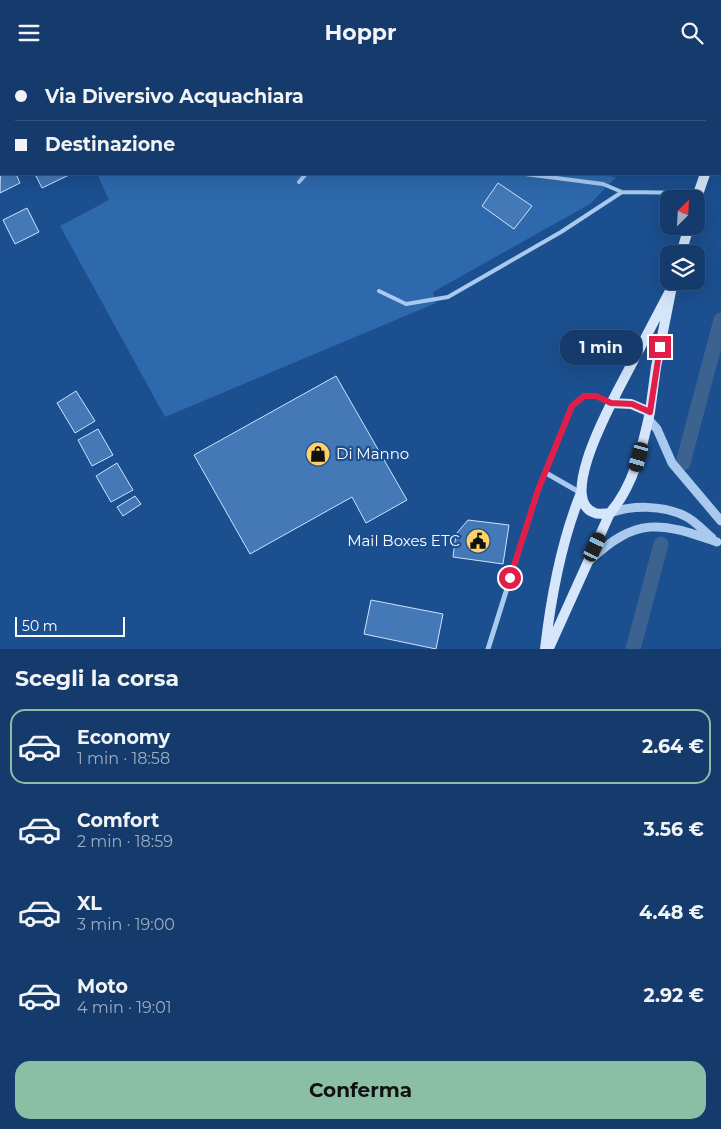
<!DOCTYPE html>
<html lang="it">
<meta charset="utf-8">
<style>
body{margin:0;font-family:Montserrat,sans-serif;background:#214673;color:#f1f3f6;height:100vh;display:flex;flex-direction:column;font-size:19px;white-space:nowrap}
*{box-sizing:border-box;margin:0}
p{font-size:16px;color:#9dadc1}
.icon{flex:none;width:28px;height:28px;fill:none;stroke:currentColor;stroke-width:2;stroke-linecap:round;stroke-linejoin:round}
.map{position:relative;height:584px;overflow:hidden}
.panel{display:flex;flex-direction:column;background:#143b6b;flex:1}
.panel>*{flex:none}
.banner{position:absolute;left:0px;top:0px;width:721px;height:110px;box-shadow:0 5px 20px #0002,0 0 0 1px #33557e;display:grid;align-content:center;height:110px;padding:0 15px;background:#143b6b}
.needle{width:32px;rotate:24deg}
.fabs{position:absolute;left:660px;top:125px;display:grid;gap:10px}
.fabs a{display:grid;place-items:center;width:45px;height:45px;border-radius:10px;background:#143b6b;box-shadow:0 5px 20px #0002,0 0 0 1px #33557e;font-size:25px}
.scale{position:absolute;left:15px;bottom:12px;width:110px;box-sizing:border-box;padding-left:5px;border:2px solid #fff;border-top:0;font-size:14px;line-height:18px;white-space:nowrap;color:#fff;-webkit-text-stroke:4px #1b4f8f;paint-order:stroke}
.end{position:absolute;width:22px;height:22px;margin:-11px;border:6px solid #e11d48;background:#fff;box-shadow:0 0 0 2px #fff}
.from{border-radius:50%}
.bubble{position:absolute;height:35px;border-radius:15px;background:#143b6b;box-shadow:0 5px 20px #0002,0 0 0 1px #33557e;font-size:16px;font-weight:700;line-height:35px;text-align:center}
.car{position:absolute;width:15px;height:30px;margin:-15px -8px;border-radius:6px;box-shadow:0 0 4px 1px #0007;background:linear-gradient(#222 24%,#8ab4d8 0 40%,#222 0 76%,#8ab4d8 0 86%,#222 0)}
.banner b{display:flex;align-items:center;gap:18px;height:48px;font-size:19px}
.banner b+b{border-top:1px solid #33557e}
.banner i{width:12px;height:12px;background:#f1f3f6}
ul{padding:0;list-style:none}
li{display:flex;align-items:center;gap:15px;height:75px;margin:0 10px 8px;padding:0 5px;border:2px solid transparent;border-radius:15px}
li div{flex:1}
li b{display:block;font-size:19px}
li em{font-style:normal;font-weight:700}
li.selected{border-color:#8abfa5}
li>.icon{width:45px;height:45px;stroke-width:1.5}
h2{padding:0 15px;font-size:22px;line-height:60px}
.action{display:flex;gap:10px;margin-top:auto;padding:10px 15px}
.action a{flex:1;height:58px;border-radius:15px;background:#8abfa5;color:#111;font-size:20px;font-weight:700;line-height:58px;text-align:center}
header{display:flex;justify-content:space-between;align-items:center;height:65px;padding:0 15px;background:#143b6b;font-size:22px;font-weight:700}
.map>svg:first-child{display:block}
.green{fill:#2e69ad}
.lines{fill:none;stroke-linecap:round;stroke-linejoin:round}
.stream{stroke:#9cc4f0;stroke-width:4.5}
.canal{stroke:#3c6290;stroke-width:15}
.building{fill:#4478b7;stroke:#cfe3fa}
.service{stroke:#a9c9ee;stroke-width:4}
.minor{stroke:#a9c9ee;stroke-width:5}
.tertiary{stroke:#a9c9ee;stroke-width:9}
.secondary{stroke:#d6e6fa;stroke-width:10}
.route{stroke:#e11d48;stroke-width:6}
.labels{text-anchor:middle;stroke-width:4.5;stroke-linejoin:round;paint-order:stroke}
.poi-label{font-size:15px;fill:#fff;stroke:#1b4f8f;text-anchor:start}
</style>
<header><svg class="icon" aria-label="menu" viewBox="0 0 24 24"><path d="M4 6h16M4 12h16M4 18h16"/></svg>Hoppr<svg class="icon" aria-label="search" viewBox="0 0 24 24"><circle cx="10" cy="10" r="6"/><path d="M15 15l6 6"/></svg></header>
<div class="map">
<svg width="721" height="584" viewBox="0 0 721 584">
<rect width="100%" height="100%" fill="#1b4f8f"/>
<path class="green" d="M 97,109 L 588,109 L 616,112 L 590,139 L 433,227 L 436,238 L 165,352 L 60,161 L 109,135 Z"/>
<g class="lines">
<path class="stream" d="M 0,54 L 1,54"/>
<path class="canal" d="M 683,398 L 721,255
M 633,584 L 661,479"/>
</g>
<path class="building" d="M 152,0 L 235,0 L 152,1 Z
M 584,0 L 662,0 L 666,1 L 583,1 Z
M 1,83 L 1,109 L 16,109 L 20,118 L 0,128 Z
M 35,109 L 68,109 L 69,110 L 42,123 Z
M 498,118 L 532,141 L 514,164 L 482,141 Z
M 27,143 L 39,167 L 15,179 L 3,155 Z
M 336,311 L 407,435 L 366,458 L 352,432 L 250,489 L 194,390 Z
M 76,326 L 95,356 L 75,368 L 57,338 Z
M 98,364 L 113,390 L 92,401 L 78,375 Z
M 117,398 L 133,425 L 111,437 L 96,411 Z
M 135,431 L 141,439 L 123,451 L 117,442 Z
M 468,455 L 509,460 L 503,499 L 453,492 L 456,469 Z
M 371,535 L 443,549 L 436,584 L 364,569 Z"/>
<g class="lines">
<path class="service" d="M 525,109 L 603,119 L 622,127
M 299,117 L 306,109
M 379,226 L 406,239 L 448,232 L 561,167 L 622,127 L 696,128"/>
<path class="minor" d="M 84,1 L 85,0
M 0,43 L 1,43
M 546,408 L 581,428
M 488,584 L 538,425 L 572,341 L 584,331 L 596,331 L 611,338"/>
<path class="tertiary" d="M 649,355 L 657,364 L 672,398 L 721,456
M 610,448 C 633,440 662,440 685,451 C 694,455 704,466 712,473
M 589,496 C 637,451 660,457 717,477"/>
<path class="secondary" d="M 720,62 L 721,59
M 696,135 L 705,109
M 681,189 L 689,161
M 611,338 L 631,339 L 650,347 C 642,383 634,420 610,448 C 606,448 599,450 595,448 C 558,437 608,345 618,325 L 671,224
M 650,347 L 656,302 L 673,216
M 549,583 L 610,448
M 545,584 C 551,532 561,477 581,428"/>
</g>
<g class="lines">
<path class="route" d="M 510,513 L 538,425 L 572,341 L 584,331 L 596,331 L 611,338 L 632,339 L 650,347 L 660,282"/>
</g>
<defs>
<symbol id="shop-disc" viewBox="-11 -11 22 22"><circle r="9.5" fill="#ffd166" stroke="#1b4f8f"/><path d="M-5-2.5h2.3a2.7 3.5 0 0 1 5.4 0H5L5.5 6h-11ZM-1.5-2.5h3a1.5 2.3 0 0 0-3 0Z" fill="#111"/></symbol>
<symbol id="civic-disc" viewBox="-11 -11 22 22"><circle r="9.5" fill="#ffd166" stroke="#1b4f8f"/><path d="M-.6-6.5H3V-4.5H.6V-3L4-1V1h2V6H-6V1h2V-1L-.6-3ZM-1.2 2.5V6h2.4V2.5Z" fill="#111"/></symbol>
</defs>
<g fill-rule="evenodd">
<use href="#shop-disc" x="304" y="375" width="28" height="28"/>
<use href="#civic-disc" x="464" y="462" width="28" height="28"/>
</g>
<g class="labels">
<g class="poi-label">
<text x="336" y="394">Di Manno</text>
<text x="460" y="481" text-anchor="end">Mail Boxes ETC</text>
</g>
</g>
</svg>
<div class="fabs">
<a><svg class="needle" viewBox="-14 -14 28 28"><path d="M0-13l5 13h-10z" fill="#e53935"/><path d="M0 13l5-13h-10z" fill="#9dadc1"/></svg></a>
<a><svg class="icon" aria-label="layers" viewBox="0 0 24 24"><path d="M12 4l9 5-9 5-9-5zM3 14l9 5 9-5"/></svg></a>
</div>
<div class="scale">50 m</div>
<i class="end from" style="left:510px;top:513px"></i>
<i class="end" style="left:660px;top:282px"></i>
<div class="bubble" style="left:560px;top:265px;width:82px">1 min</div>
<i class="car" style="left:639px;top:392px;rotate:196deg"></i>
<i class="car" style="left:595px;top:482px;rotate:25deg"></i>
<div class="banner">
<b><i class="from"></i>Via Diversivo Acquachiara</b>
<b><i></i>Destinazione</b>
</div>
</div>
<section class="panel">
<h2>Scegli la corsa</h2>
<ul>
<li class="selected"><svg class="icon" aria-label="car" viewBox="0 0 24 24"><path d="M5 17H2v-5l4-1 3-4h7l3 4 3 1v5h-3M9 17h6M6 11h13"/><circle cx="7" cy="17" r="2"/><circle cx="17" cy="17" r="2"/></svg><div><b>Economy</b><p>1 min · 18:58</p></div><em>2.64 €</em></li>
<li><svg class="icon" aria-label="car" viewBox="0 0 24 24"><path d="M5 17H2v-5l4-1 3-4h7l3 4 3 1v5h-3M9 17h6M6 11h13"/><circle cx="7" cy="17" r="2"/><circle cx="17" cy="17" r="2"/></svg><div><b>Comfort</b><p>2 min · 18:59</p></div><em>3.56 €</em></li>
<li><svg class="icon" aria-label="car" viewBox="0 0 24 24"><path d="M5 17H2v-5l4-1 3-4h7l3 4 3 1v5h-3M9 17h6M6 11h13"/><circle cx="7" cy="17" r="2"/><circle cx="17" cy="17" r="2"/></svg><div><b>XL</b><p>3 min · 19:00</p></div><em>4.48 €</em></li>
<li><svg class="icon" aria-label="car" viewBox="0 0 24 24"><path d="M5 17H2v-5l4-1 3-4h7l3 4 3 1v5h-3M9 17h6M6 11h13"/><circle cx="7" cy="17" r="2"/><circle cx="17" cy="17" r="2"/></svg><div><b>Moto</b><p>4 min · 19:01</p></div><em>2.92 €</em></li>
</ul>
<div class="action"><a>Conferma</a></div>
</section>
